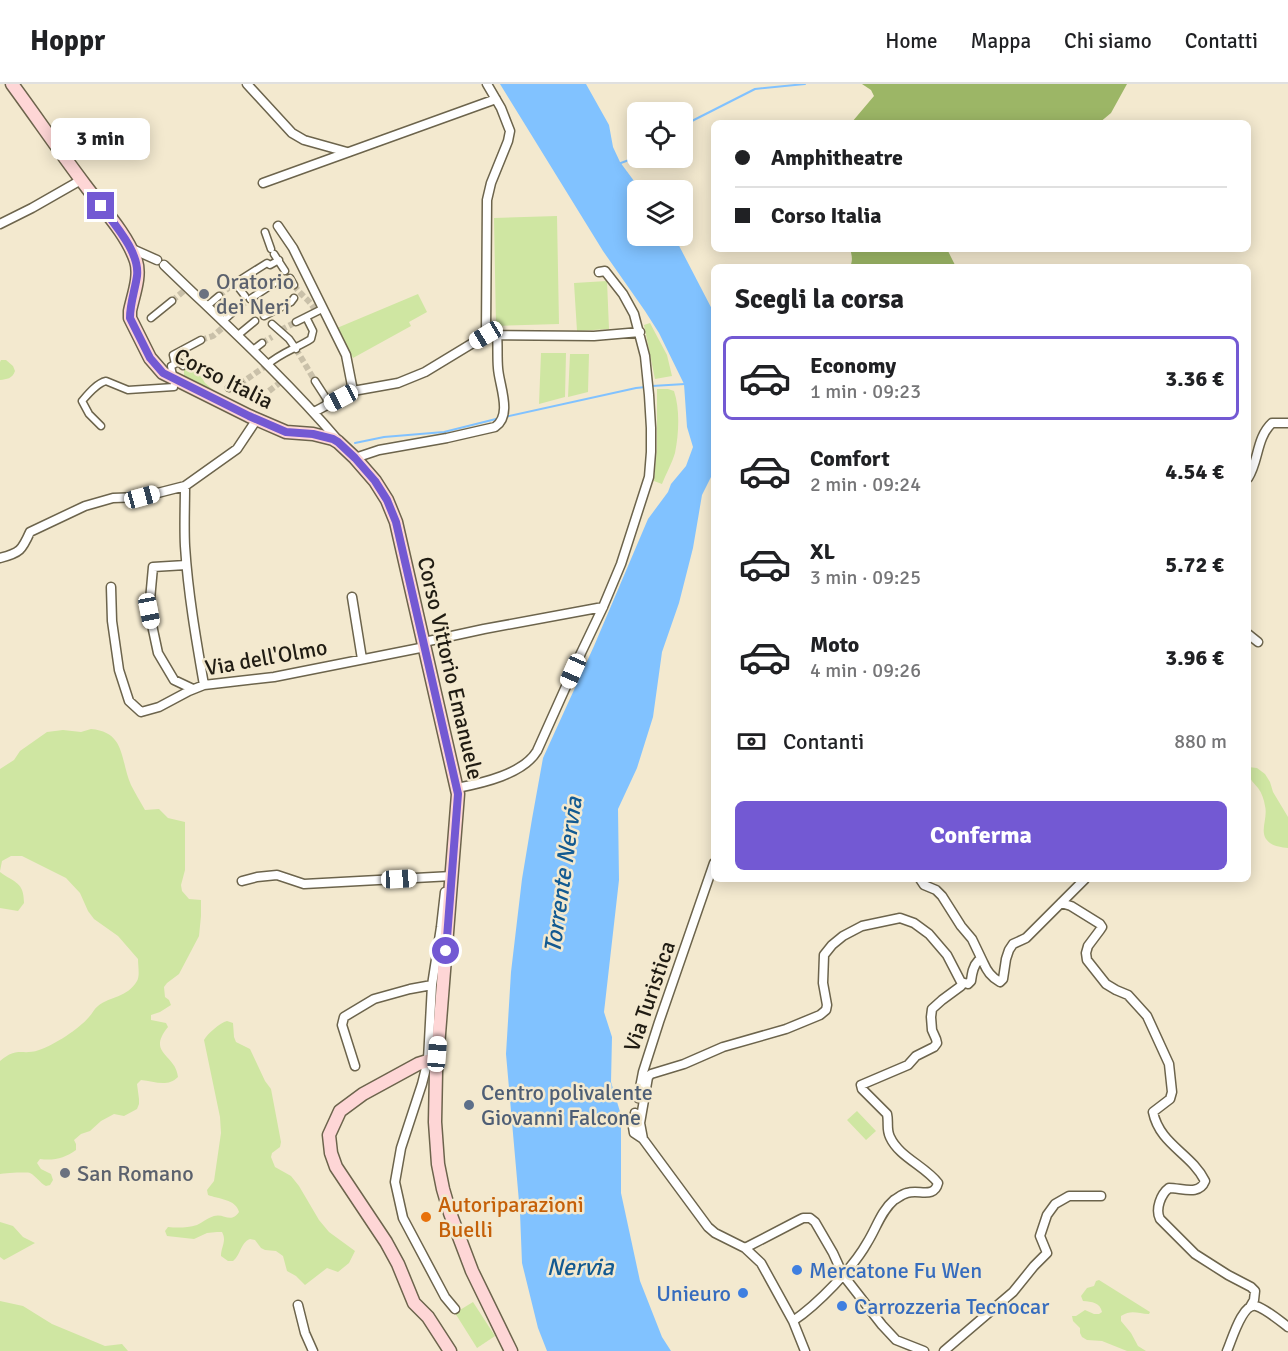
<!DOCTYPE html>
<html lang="it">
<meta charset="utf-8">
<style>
body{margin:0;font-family:Signika,sans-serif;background:#f2f2f2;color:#202124;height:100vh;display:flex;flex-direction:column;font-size:22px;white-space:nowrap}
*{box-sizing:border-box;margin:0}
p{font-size:20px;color:#757577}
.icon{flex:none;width:33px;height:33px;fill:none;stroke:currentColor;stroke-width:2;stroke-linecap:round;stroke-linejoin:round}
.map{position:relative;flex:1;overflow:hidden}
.side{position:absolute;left:711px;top:180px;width:540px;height:618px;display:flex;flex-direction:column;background:#fff;border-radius:9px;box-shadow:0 3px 15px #0003}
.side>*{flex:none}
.guide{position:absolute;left:711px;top:36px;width:540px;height:132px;border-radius:9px;box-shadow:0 3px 15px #0003;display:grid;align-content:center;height:132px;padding:0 24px;background:#fff}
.tools{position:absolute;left:627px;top:18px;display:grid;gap:12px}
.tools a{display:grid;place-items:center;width:66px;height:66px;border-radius:9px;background:#fff;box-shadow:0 3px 15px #0003;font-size:30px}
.end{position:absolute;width:27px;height:27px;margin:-14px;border:8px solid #7359d3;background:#fff;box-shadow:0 0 0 3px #fff}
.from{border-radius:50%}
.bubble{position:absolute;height:42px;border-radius:9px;background:#fff;box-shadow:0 3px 15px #0003;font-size:20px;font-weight:700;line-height:42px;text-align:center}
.car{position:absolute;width:18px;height:36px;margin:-18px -9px;border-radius:8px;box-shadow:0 0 4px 2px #0007;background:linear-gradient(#fff 24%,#345 0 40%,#fff 0 76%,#345 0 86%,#fff 0)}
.guide b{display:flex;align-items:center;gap:21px;height:57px;font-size:22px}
.guide b+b{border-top:2px solid #e0e0e0}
.guide i{width:15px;height:15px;background:#202124}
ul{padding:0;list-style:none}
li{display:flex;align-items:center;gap:18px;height:84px;margin:0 12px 9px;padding:0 12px;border:3px solid transparent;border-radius:9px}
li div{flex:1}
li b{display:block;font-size:22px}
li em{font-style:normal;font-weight:700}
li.active{border-color:#7359d3}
li>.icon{width:54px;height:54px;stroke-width:1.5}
h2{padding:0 24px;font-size:27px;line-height:72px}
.pay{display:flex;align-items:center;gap:15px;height:66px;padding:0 24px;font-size:22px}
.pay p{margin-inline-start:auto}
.primary-button{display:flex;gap:12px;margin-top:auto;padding:12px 24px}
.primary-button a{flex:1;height:69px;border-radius:9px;background:#7359d3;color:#fff;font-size:24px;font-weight:700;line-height:69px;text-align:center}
header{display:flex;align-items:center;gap:36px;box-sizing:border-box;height:84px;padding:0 30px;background:#fff;border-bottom:2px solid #e0e0e0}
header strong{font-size:28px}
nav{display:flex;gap:33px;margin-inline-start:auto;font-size:21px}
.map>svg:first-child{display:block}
.green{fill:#cfe6a2}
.forest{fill:#9cb666}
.water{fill:#81c2ff}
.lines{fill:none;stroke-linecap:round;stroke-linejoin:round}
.stream{stroke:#81c2ff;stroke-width:2}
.pedestrian-tunnel{stroke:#c9c0a9;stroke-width:6;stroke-dasharray:6 3;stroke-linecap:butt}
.pedestrian-casing{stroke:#6c644c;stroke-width:9}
.minor-casing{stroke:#6c644c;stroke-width:11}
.secondary-casing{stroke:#6c644c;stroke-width:15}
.pedestrian{stroke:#fff;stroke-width:6}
.minor{stroke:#fff;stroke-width:8}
.secondary{stroke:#fed6d6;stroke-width:12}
.route{stroke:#7359d3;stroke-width:8}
.worship-dot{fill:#6b7280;stroke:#f3e9cf;stroke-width:2}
.service-dot{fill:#5c6f8a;stroke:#f3e9cf;stroke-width:2}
.food-dot{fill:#e8710a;stroke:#f3e9cf;stroke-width:2}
.shop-dot{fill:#3f7fe0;stroke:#f3e9cf;stroke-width:2}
.labels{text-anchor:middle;stroke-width:5;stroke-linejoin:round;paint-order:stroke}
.worship-label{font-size:22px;fill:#5b616d;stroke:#f3e9cf;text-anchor:start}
.street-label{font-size:22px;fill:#201c13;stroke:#f3e9cf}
.service-label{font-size:22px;fill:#4e5e75;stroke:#f3e9cf;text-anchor:start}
.food-label{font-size:22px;fill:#c56008;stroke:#f3e9cf;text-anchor:start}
.shop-label{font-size:22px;fill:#366cbe;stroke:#f3e9cf;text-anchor:start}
.water-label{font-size:24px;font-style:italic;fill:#135a91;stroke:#f3e9cf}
</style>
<header>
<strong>Hoppr</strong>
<nav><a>Home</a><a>Mappa</a><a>Chi siamo</a><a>Contatti</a></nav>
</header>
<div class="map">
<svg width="1288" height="1267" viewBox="0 0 1288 1267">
<rect width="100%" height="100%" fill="#f3e9cf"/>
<path class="green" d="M 557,132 L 559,240 L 496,242 L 494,134 Z
M 607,197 L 609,245 L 577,247 L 574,199 Z
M 418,210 L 427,228 L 409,238 L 411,242 L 353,274 L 337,244 Z
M 650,239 L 667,271 L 672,292 L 655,295 L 644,241 Z
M 541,269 L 566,269 L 565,313 L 539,320 Z
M 570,270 L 589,270 L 588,308 L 568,313 Z
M 1,276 L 6,276 L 13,282 L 15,287 C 12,295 7,295 0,296 L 0,278 Z
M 192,277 L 205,299 L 218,310 L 184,296 L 184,282 Z
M 657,305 L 668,305 L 674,307 C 680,325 679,349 675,369 C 672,379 666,390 662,400 L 654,397 L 657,364 Z
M 91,645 C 126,648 120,676 131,701 C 135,709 140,717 145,726 L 159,725 L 168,734 L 185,738 L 185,786 L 181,801 L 182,807 L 189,815 L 201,816 L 201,832 L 199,852 L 179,890 L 167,899 L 164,903 L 165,913 L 169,916 L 171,921 L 160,928 L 151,931 L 151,936 L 166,939 L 168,943 C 146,970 176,970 178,993 C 167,1004 154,997 141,996 L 137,1000 L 139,1015 L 139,1020 L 137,1025 L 124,1032 L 114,1030 L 101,1037 L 90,1047 L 81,1050 L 74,1056 L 76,1060 L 76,1066 C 65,1074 54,1077 40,1075 L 37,1079 L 41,1085 L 51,1090 L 53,1096 L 50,1101 L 46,1102 C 40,1099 36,1092 30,1089 C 28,1088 4,1089 0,1090 L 0,977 C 18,962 22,972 39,966 C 54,961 79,945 89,933 C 92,930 94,925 98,922 C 110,912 127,914 137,897 C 140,892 138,882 138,875 L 118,852 L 94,835 L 88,827 L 80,809 L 66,794 L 22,772 L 11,772 L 2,777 L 0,787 L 0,685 L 14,676 L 20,667 L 47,648 L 63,646 L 81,648 Z
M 1248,683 L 1257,684 L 1265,690 L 1270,698 L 1273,708 L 1288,733 L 1288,764 C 1280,763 1271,762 1266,755 C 1260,746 1268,733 1265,722 C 1264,716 1262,709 1258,704 C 1252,697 1248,694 1248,683 Z
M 0,788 C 15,799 24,798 24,819 L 18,827 L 0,824 Z
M 227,937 L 233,939 L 234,953 L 236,958 L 250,965 L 265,997 L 271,1005 L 281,1058 L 280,1063 L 272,1069 L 271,1073 L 275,1083 L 291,1092 L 299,1102 L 319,1136 L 329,1148 L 355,1167 L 349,1179 L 338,1188 L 327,1184 L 305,1201 L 296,1192 L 287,1187 L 283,1172 L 276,1167 L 265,1166 L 261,1164 L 255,1156 L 250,1155 C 240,1159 241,1171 233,1177 L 228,1177 L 221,1172 C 221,1163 227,1157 222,1148 L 217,1148 L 207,1149 L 194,1155 L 167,1152 L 165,1147 L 168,1143 C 177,1144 187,1144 197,1141 C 202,1139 207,1134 214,1132 C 224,1129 231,1140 239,1128 C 236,1115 218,1115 208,1111 L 207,1106 L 214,1097 L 221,1049 L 220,1033 L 204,956 C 208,949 220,939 227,937 Z
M 857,1027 L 876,1047 L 866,1056 L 847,1036 Z
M 0,1138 L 13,1142 L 23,1153 L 35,1159 L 4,1176 L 0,1173 Z
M 1099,1196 L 1150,1228 L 1149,1230 C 1138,1230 1132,1225 1121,1232 L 1121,1237 L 1131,1249 L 1138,1262 L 1146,1267 L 1127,1267 L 1102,1257 L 1087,1256 L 1082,1253 L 1080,1249 L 1080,1244 L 1073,1237 L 1072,1232 L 1076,1232 L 1085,1226 L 1094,1230 L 1099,1230 L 1102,1228 C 1100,1218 1092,1218 1083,1217 L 1081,1212 L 1087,1204 L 1094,1202 L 1096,1197 Z
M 0,1217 L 23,1222 L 52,1240 L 105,1262 L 122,1260 L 128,1267 L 0,1267 Z
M 473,1218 L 495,1252 L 477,1264 L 455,1229 Z"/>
<path class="forest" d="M 862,0 L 1127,0 L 1111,29 L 1099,39 L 848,39 L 849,37 L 852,38 L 874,12 L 871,6 Z
M 850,165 L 947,165 L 956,183 L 850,183 C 853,177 852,171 850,165 Z"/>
<path class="water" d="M 500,0 L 586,0 L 609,41 L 613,63 L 620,78 L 637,101 L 645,106 L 638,106 L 638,152 L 674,152 L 714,229 L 714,387 L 702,411 L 693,464 L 679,519 L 662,568 L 653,633 L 637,684 L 618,725 L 619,796 L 604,928 L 612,953 L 611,998 L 621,1031 L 621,1109 L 640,1197 L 662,1253 L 671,1267 L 547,1267 L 538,1244 L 522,1179 L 520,1129 L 506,970 L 511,888 L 522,795 L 532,735 L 543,674 L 594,562 L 648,435 L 668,408 L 671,400 L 686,382 L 693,363 L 687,343 L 684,300 L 659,249 L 645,227 L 603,167 Z"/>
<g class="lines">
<path class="stream" d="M 682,42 L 755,5 L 805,0
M 637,71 L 638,70
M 618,80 L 629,76
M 652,302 L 685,300
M 505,333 L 636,304 L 646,303
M 355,359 L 384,353 L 444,348 L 500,334"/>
<path class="pedestrian-tunnel" d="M 294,201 C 301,212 309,215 315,226
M 219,212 L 232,201
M 253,214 L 264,229
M 172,217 L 186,205
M 233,228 L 250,215
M 281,246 L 296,238
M 201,256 L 213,252 L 227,240
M 262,259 L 272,253
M 296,265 L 315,297
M 240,300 L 267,281
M 269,307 L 282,297"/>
<defs>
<path id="pedestrian" d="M 265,148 L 271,165
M 274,170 L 285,187
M 290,194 L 294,201
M 235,199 L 245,212
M 232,201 L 267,179 L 270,181 L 279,176
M 250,215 L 279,196
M 207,222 L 219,212
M 264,232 L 291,218 L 294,214
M 151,234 L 172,217
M 223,237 L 233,228
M 296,238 L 322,225
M 272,240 L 289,255 L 296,265
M 238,251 L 255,237
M 253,266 L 262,259
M 175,280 L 179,278 L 183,282
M 267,281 C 280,269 297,264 311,255 L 313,247 L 306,233
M 315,297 L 326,314 L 328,320
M 229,304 L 240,300
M 101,342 L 89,330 L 82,317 C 88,310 97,299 106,297 L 128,306 L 174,303 L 174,296 L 171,282 L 175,280 L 173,271 L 201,256"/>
<path id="minor" d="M 247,0 L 292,49 L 304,56 L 347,68
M 263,99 L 496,15
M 0,140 L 32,124 L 81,96
M 278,142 L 293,164 L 346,271 L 353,307
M 130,164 L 157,176
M 164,181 C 223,238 284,293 337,355
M 486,251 L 487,116 L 491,99 L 508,57 L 510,47 L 501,24 L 487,0
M 314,328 L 353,307 L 398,299 L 425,288 L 486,251 L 594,252 L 640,248
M 355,374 L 379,366 L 447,354 L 495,343 C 513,331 499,301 498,284 C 497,273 498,261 497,250
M 1248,394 C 1259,377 1256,354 1272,339 L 1288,339
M 185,402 C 185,422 184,442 185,462 C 188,509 196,555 204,601
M 0,474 C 20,469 22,466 30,448 L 85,422 L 113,414 L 142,413 L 185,402 L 237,365 L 257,335
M 186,481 L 153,483 L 149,527 L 158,569 L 174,596 L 193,605
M 111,503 L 112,537 L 119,586 L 129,617 L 141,628 L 159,623 L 189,607 L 204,601 L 274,593 L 425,563
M 352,513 L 362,575
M 1248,550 L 1258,558
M 424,558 L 484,545 L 603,523
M 457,704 C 483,699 523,690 537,667 L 581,569 L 603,523 L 621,480 L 649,393 L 651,368 L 651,344 L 649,311 L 645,272 L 634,230 L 623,210 L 605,187 L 599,188
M 920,795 L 924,801 L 936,806 L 942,812 L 961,842 L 972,855 L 983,878
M 242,797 L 257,793 L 277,791 L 304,800 L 452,792
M 445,808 L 441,843 L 432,901 L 428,976 L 422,1000 L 401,1064 L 395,1098 L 403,1134 L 445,1213 L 455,1225
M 1061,819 L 1071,822 L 1100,840 L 1102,843 L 1100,846 L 1088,862 L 1086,869 L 1087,876 L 1106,900 L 1116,906 L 1128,911 L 1147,932 L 1169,980 L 1172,1008 L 1170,1015 L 1153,1028 C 1160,1061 1191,1069 1205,1097 C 1199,1112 1182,1104 1169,1104 C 1161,1110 1155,1125 1160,1135 L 1195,1170 L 1228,1191 L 1251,1203 L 1255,1207 L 1254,1216 L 1250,1223
M 355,982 L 342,941 L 344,933 L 374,915 L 410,905 L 432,901
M 638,1014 L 643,988 L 659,938 L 714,779
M 635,1029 L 633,1043 L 634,1049 L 643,1055 L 708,1143 L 715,1149 L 745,1164 L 761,1179 L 793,1237 L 805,1267
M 643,1055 L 640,1039 L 648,993 L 651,990 L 684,980 L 723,963 L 786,945 L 820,931 L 826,926 L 827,921 L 823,899 L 824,871 L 832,861 L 843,852 L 862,842 L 900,834 L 914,839 L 929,850 L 947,871 L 961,898 L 968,900 L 971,897 C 972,889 973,882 978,877 L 983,878 C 987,887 991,893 1000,898 L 1003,895 L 1006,875 L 1009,866 L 1013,860 L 1026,854 L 1085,795
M 745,1164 L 799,1136 L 803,1134 L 810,1134 L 815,1138 L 833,1169 L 843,1191 L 882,1241 L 896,1256 L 924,1267
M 298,1221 L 305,1249 L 313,1267
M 793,1237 C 817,1221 853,1184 867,1159 C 876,1145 881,1127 894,1116 C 898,1114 902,1110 907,1109 C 919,1105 934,1115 938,1099 C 925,1082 899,1073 890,1053 C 886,1045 889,1038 887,1030 L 862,1005 L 861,1001 L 908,981 L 916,972 L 934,963 L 937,959 L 936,955 L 932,946 L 931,933 L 932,925 L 942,916 L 961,902
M 944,1267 L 1013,1208 L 1034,1182 L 1047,1169 L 1040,1152 L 1047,1131 L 1055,1120 L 1069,1112 L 1101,1112
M 1227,1267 C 1232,1256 1242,1219 1256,1222 C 1266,1225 1280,1237 1288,1243"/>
<path id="secondary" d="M 12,0 C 37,34 60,68 85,101 C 102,124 127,150 136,177 C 141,192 133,212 130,227 L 130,234 L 150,274 L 163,289 L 249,332 L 286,348 L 313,350 L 333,355 L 338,358 L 355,374 L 375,397 L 387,416 L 396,438 L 458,710 L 436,988 L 435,1038 L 438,1080 L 443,1105 L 450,1129 L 472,1187 L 511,1267
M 437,974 L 418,980 L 363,1010 L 340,1027 L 329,1051 L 331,1069 L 336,1083 L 386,1158 L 398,1180 L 414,1219 L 428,1233 L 450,1267"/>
</defs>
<use href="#pedestrian" class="pedestrian-casing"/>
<use href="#minor" class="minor-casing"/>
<use href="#secondary" class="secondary-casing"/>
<use href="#pedestrian" class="pedestrian"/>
<use href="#minor" class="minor"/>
<use href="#secondary" class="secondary"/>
</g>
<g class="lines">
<path class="route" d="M 101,122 C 114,140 140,168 137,192 C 135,206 130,219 130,234 L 150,274 L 163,289 L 249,332 L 286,348 L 313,350 L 333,355 L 338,358 L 355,374 L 375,397 L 387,416 L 396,438 L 458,710 L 446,867"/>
</g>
<g class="worship-dot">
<circle cx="204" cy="210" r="6"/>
<circle cx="65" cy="1089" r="6"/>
</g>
<circle class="service-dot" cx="469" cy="1021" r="6"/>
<circle class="food-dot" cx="426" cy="1133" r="6"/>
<g class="shop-dot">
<circle cx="797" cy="1186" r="6"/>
<circle cx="743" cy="1209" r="6"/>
<circle cx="842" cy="1222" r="6"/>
</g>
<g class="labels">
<g class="worship-label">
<text x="216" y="205">Oratorio<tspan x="216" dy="25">dei Neri</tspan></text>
<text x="77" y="1097">San Romano</text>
</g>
<g class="street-label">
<text transform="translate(224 294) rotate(27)" y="8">Corso Italia</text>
<text transform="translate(266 573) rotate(-10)" y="8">Via dell'Olmo</text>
<text transform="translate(451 584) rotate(77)" y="8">Corso Vittorio Emanuele</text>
<text transform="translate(649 912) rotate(-71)" y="8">Via Turistica</text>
</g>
<g class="service-label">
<text x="481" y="1016">Centro polivalente<tspan x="481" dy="25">Giovanni Falcone</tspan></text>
</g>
<g class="food-label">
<text x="438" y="1128">Autoriparazioni<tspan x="438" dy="25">Buelli</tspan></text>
</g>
<g class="shop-label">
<text x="809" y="1194">Mercatone Fu Wen</text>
<text x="731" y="1217" text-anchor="end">Unieuro</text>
<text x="854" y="1230">Carrozzeria Tecnocar</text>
</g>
<g class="water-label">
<text transform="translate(563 791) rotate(-82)" y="8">Torrente Nervia</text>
<text x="580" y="1191">Nervia</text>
</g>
</g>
</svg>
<div class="tools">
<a><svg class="icon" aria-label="locate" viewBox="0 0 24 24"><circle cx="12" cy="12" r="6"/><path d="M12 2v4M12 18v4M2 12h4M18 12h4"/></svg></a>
<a><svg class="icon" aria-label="layers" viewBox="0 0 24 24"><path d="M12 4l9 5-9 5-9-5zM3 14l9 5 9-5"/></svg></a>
</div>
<i class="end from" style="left:446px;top:867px"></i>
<i class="end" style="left:101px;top:122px"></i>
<div class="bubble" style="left:51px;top:34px;width:99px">3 min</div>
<i class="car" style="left:486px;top:251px;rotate:239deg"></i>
<i class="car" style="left:341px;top:314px;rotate:242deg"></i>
<i class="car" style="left:142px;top:413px;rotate:75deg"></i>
<i class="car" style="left:149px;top:527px;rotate:169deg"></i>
<i class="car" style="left:573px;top:587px;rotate:204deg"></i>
<i class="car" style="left:399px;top:795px;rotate:87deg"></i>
<i class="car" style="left:437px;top:970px;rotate:5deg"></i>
<div class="guide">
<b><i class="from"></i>Amphitheatre</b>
<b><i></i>Corso Italia</b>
</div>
<section class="side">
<h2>Scegli la corsa</h2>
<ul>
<li class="active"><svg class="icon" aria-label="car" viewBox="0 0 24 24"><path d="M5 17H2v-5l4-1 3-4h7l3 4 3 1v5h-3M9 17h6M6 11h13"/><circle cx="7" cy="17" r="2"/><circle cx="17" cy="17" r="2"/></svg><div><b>Economy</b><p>1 min · 09:23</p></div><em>3.36 €</em></li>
<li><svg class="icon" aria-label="car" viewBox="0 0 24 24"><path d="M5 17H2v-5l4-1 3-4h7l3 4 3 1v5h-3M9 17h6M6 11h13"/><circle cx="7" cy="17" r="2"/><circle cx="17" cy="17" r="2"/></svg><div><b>Comfort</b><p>2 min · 09:24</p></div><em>4.54 €</em></li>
<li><svg class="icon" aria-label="car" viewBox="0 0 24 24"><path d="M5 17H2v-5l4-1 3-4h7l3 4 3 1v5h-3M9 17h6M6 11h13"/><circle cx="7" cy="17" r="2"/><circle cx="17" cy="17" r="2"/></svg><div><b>XL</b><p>3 min · 09:25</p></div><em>5.72 €</em></li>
<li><svg class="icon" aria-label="car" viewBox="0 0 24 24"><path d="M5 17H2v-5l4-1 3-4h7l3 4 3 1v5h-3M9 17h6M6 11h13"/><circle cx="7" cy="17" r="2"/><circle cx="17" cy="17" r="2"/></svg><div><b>Moto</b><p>4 min · 09:26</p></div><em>3.96 €</em></li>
</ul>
<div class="pay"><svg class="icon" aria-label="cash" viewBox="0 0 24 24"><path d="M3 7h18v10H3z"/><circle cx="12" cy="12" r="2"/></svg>Contanti<p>880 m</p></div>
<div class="primary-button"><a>Conferma</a></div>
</section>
</div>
